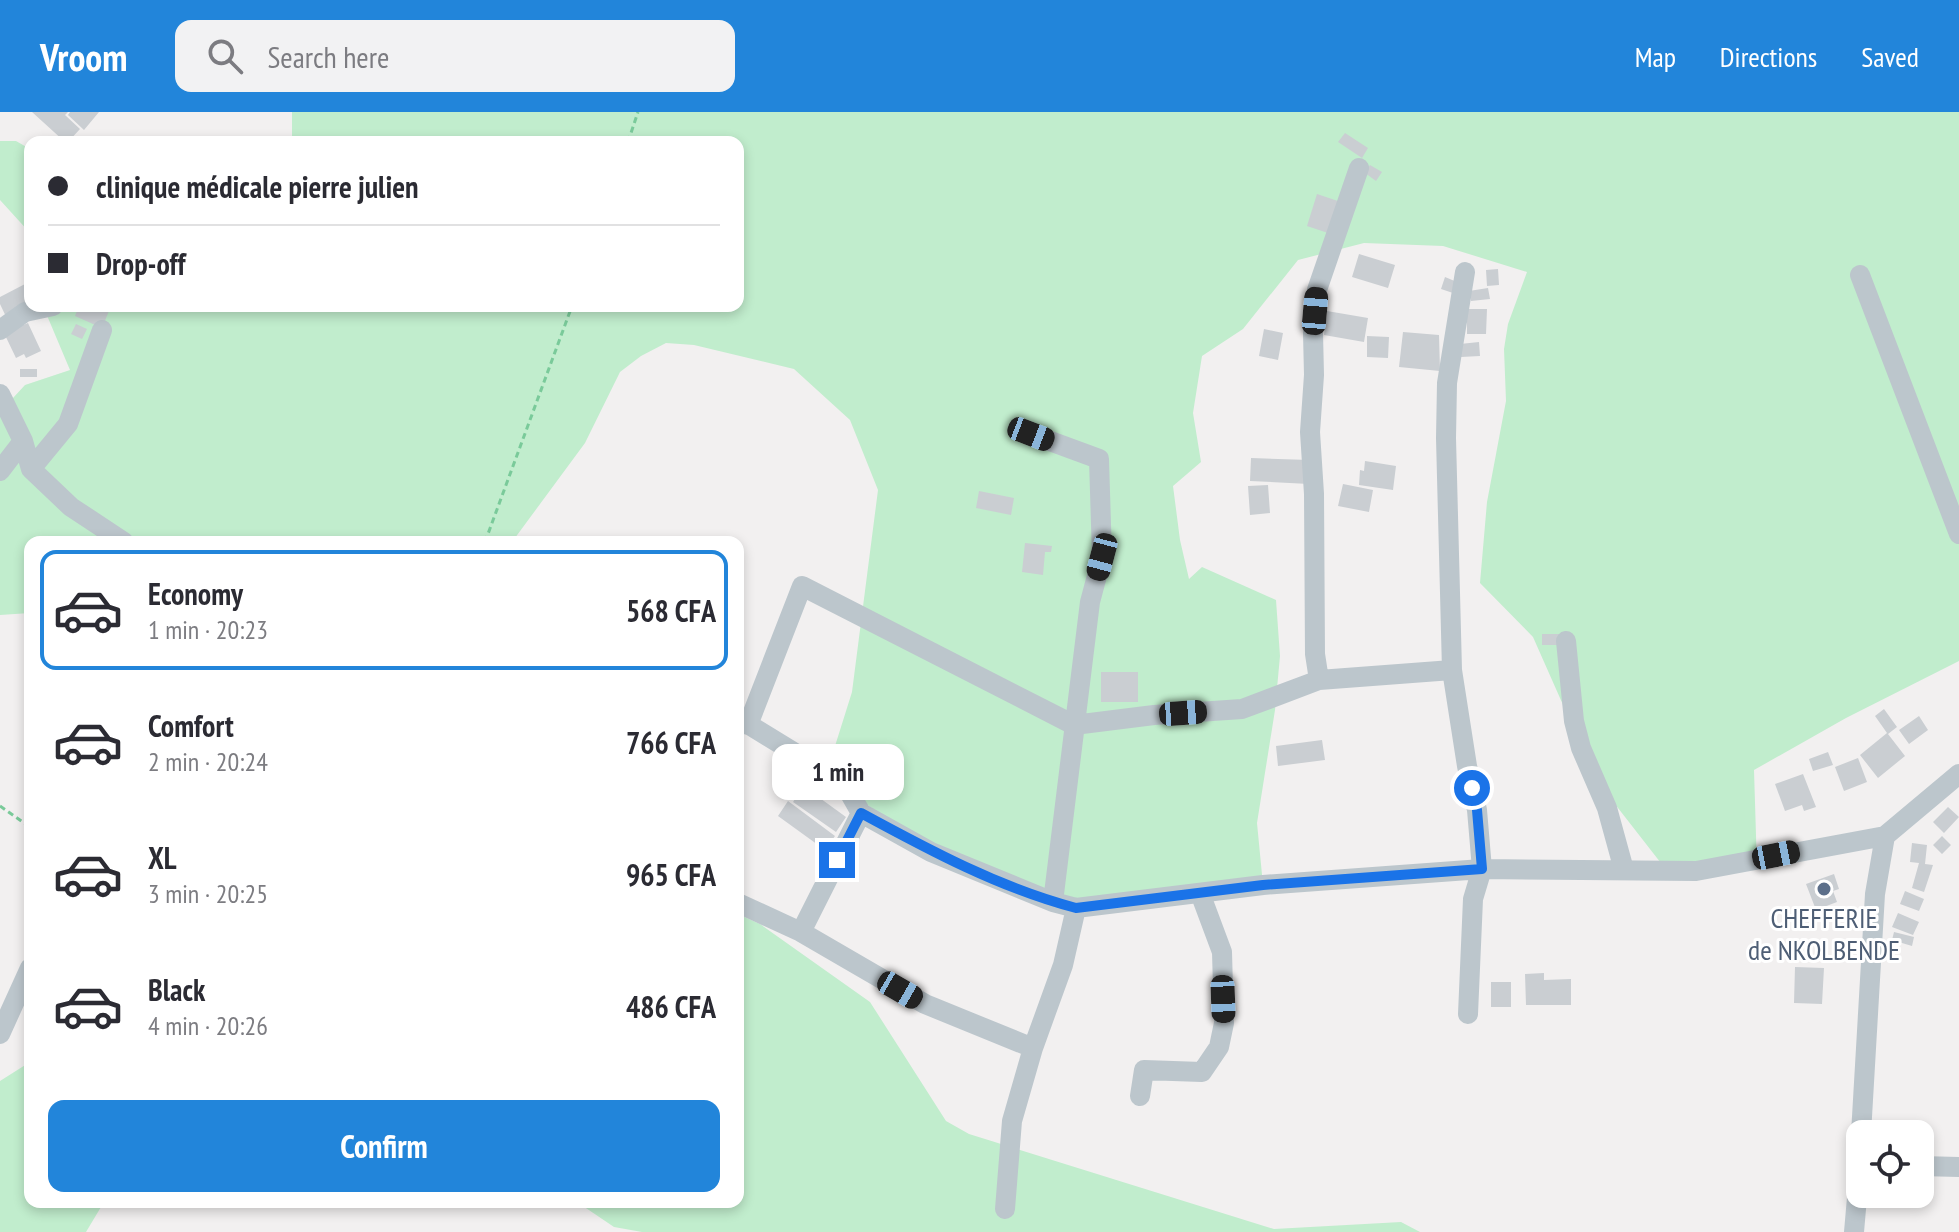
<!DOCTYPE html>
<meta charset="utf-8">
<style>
body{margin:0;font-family:"PT Sans Narrow",sans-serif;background:#f2f2f3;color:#2b2b33;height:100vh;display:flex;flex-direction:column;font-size:30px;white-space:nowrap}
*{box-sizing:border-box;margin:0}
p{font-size:26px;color:#7c7c81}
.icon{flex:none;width:44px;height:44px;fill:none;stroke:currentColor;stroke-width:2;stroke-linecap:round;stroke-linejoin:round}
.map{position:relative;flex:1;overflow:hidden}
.side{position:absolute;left:24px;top:424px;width:720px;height:672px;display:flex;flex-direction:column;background:#fff;border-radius:16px;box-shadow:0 4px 12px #0003}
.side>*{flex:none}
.banner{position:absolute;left:24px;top:24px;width:720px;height:176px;border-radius:16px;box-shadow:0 4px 12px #0003;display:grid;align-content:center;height:176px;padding:0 24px;background:#fff}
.tools{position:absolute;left:1846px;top:1008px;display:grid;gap:16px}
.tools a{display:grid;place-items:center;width:88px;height:88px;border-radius:16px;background:#fff;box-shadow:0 4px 12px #0003;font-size:40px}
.end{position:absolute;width:36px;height:36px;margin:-18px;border:10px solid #1a73e8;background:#fff;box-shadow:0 0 0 4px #fff}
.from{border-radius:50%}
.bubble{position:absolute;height:56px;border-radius:16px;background:#fff;box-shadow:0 4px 12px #0003;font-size:26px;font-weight:600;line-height:56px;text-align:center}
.car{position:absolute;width:24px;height:48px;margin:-24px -12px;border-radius:10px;box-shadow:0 0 6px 2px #0007;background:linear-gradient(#222 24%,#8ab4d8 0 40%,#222 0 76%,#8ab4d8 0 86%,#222 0)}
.banner b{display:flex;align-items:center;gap:28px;height:76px;font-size:30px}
.banner b+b{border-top:2px solid #e1e1e2}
.banner i{width:20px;height:20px;background:#2b2b33}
ul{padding:14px 0 0;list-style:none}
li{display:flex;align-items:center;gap:24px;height:120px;margin:0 16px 12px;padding:0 8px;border:4px solid transparent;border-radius:16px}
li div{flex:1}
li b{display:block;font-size:30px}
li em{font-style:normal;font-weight:600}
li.active{border-color:#2285da}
li>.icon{width:72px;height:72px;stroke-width:1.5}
.cta{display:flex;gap:16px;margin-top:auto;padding:16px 24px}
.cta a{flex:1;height:92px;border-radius:16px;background:#2285da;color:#fff;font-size:32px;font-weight:600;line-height:92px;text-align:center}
header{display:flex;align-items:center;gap:48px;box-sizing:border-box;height:112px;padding:0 40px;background:#2285da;color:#fff}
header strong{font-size:38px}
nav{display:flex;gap:44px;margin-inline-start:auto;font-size:28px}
.search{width:560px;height:72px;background:#f2f2f3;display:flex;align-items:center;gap:20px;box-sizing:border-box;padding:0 28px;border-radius:16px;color:#7c7c81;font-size:30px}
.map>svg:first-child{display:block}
.green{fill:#c1edcd}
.building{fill:#caced2}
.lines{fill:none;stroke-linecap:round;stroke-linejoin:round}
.path{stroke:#7aca9a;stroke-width:3;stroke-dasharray:6 4;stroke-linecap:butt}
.minor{stroke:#bcc6cc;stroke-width:20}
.route{stroke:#1a73e8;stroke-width:10}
.service-dot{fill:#5c6f8a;stroke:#fff;stroke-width:3}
.labels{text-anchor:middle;stroke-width:6;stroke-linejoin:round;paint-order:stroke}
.service-label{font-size:28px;fill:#4e5e75;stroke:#fff}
</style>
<header>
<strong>Vroom</strong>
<div class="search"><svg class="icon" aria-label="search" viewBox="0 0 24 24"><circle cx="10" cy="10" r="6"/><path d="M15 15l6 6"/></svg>Search here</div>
<nav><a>Map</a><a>Directions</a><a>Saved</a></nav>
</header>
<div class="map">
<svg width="1959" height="1120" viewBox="0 0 1959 1120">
<rect width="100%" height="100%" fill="#f2f0f0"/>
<path class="green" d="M 292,0 L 1959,0 L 1959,549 L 1846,606 L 1754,658 L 1757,756 L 1671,764 L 1611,687 L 1579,629 L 1533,525 L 1480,471 L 1487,390 L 1506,289 L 1504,237 L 1508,212 L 1527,160 L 1443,134 L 1364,131 L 1298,148 L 1243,217 L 1202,244 L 1193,301 L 1201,350 L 1173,374 L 1180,428 L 1189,467 L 1202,455 L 1276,488 L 1280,544 L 1275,598 L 1257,711 L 1263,773 L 1110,798 L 943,746 L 866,692 L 830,650 L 852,580 L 878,378 L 850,308 L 794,257 L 694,233 L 666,231 L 641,244 L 620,260 L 585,331 L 512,430 L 30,430 L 30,501 L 0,503 L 0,292 L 13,286 L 25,273 L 70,258 L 43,194 L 738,194 L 738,30 L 292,30 Z
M 0,29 L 16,29 L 30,37 L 30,121 L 0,88 Z
M 738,802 L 760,812 L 870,890 L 946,1009 L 969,1022 L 1274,1117 L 1401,1110 L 1420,1120 L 642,1120 L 614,1115 L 577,1090 L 738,1090 Z
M 30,950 L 30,1090 L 104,1090 L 86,1120 L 0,1120 L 0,969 Z"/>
<path class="building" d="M 32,0 L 68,0 L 65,3 L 80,17 L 68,30 L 65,30 Z
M 70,0 L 99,0 L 84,18 L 68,3 Z
M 1345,21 L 1368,36 L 1362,46 L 1338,30 Z
M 1370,53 L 1382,60 L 1376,69 L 1365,61 Z
M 1317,82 L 1344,91 L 1334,123 L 1307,114 Z
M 1359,142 L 1395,153 L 1388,176 L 1352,165 Z
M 1498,157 L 1499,173 L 1487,174 L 1486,158 Z
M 1445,165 L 1457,170 L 1453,181 L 1441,177 Z
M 25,172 L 30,183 L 30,194 L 9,211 L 0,192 L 0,185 Z
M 1488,176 L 1490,187 L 1471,189 L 1469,179 Z
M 79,194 L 111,194 L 102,216 L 75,204 Z
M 1467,197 L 1487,197 L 1486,222 L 1467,222 Z
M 1327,199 L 1368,206 L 1364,230 L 1324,223 Z
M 28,211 L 41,239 L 26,246 L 24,242 L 16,246 L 4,221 Z
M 76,212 L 87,217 L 82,227 L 71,222 Z
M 1264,217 L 1283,221 L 1278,248 L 1259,244 Z
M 1403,220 L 1439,223 L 1440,259 L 1399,255 Z
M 1367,224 L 1389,225 L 1388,246 L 1367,245 Z
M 1479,230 L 1480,244 L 1461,245 L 1460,232 Z
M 20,257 L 37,257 L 37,265 L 20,265 Z
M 1251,346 L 1310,348 L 1309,372 L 1250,369 Z
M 1365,349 L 1396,354 L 1393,378 L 1359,373 L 1360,358 L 1364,359 Z
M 1343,372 L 1373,378 L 1369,400 L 1338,394 Z
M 1268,373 L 1270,401 L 1250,403 L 1248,374 Z
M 979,379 L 1014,386 L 1011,403 L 976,396 Z
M 1025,431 L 1052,434 L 1051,440 L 1045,440 L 1043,463 L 1022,460 Z
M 1542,522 L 1563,522 L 1563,533 L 1542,533 Z
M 1101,560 L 1138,560 L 1138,590 L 1101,590 Z
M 1884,597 L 1897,615 L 1888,622 L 1905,644 L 1878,666 L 1860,643 L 1887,621 L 1875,604 Z
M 1919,604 L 1928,618 L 1909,632 L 1899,618 Z
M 1322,628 L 1325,648 L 1278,654 L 1276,634 Z
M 1828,640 L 1833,653 L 1813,659 L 1809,647 Z
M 1858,646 L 1867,670 L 1844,679 L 1835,655 Z
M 807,660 L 826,671 L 819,683 L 806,676 L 846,705 L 836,720 L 793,690 L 803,675 L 800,672 Z
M 1803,662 L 1816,695 L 1804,699 L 1802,693 L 1785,699 L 1775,672 Z
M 788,689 L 835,724 L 825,738 L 778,704 Z
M 1948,695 L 1959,705 L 1944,721 L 1933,710 Z
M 1942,724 L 1951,733 L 1942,742 L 1933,733 Z
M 1912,731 L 1927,733 L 1925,752 L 1933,753 L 1924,780 L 1912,776 L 1919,751 L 1910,750 Z
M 1834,762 L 1839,777 L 1833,779 L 1837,790 L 1816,798 L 1806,772 Z
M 1905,779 L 1924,787 L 1919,799 L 1900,792 Z
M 1898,801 L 1919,810 L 1913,823 L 1892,815 Z
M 1894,820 L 1914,825 L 1912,834 L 1892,828 Z
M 1795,855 L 1824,856 L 1822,892 L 1794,891 Z
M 1544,861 L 1544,868 L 1571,867 L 1571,893 L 1526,893 L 1525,862 Z
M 1491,870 L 1511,870 L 1511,895 L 1491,895 Z"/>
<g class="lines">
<path class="path" d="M 628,30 L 638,0
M 485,430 L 572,194
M 0,694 L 30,715"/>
<path class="minor" d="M 1359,56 L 1317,178 L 1313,221 L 1314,263 L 1310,320 L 1314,382 L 1315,542 L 1319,568 L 1452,558
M 1465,160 L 1447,271 L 1446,326 L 1452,558 L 1467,654 L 1477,698 L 1482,757 L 1473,787 L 1468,902
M 1860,163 L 1959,422
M 0,218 L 25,200 L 53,194
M 0,282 L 23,329 L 31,357 L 71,395 L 124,430
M 1031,322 L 1099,347 L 1102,445 L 1090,490 L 1053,790
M 31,357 L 68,312 L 102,218
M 0,359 L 23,329
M 1566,529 L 1574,609 L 1581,636 L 1607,696 L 1624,758
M 738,606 L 844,671 L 861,701 L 931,740 L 1053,790 L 1076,796 L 1263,773 L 1482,757 L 1696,759 L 1885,724
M 748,613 L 802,474 L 1074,613 L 1154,603 L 1242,597 L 1319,568
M 738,791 L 801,820 L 925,892 L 1033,936
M 801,820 L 861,701
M 0,922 L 30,856
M 1140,984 L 1144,958 L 1202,960 L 1219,935 L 1224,911 L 1222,840 L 1200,781
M 1861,1022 L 1875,782 L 1885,724 L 1959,662
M 1920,1054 L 1959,1055
M 1005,1097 L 1012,1009 L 1033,936 L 1063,853 L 1076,796
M 1854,1120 L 1860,1051"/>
</g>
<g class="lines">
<path class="route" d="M 837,748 L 861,701 C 929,738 1000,776 1076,796 L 1263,773 L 1482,757 L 1477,698 L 1472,676"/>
</g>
<circle class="service-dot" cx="1824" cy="777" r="8"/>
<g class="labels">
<g class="service-label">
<text x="1824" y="816">CHEFFERIE<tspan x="1824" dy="32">de NKOLBENDE</tspan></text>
</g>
</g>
</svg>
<div class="tools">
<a><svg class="icon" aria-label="locate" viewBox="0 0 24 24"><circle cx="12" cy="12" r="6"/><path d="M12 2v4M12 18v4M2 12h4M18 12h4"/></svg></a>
</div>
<i class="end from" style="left:1472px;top:676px"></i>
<i class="end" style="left:837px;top:748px"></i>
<div class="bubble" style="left:772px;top:632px;width:132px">1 min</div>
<i class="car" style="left:1315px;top:199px;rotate:5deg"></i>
<i class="car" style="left:1031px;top:322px;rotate:111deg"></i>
<i class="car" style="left:1102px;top:445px;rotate:195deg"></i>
<i class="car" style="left:1183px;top:601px;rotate:86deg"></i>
<i class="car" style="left:1776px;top:743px;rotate:79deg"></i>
<i class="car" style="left:900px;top:878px;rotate:120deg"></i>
<i class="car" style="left:1223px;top:887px;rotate:178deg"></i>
<div class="banner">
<b><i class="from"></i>clinique médicale pierre julien</b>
<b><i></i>Drop-off</b>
</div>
<section class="side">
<ul>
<li class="active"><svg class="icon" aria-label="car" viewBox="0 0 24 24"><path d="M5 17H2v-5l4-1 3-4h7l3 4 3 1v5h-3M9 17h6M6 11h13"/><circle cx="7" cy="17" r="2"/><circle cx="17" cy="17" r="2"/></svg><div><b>Economy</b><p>1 min · 20:23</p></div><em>568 CFA</em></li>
<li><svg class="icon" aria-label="car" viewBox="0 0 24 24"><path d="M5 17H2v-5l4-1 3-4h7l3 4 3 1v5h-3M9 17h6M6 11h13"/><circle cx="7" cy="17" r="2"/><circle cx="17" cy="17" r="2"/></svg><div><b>Comfort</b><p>2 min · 20:24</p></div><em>766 CFA</em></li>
<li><svg class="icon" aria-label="car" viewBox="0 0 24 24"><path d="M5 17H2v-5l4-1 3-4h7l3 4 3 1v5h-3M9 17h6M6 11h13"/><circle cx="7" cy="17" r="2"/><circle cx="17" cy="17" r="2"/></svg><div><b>XL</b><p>3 min · 20:25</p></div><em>965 CFA</em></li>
<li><svg class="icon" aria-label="car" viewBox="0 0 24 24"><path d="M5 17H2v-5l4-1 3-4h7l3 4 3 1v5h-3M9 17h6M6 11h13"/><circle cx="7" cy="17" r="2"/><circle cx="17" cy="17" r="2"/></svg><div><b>Black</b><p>4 min · 20:26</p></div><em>486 CFA</em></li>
</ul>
<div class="cta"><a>Confirm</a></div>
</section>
</div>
